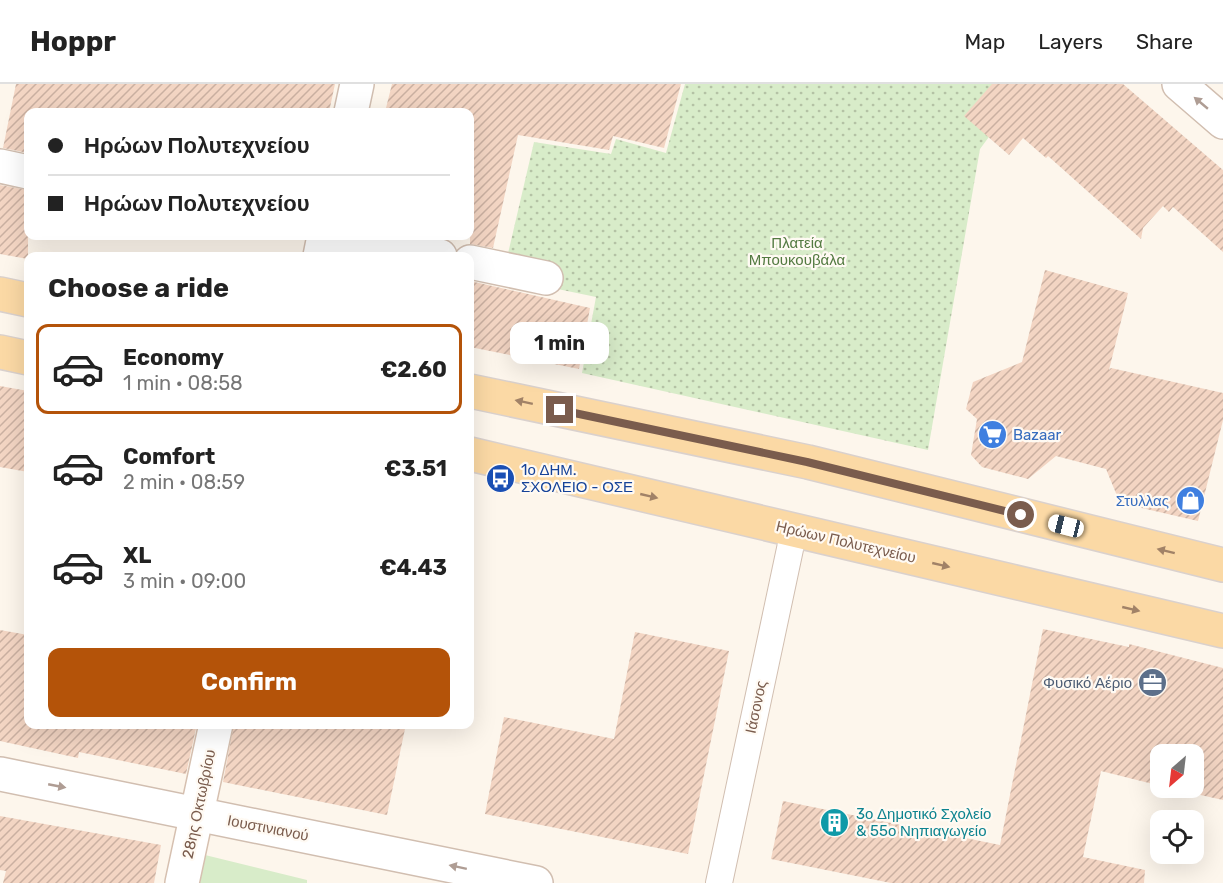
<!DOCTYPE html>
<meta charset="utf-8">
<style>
body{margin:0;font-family:Rubik,sans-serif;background:#f6f6f6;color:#222;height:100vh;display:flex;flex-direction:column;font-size:22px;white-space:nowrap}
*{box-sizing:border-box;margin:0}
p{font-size:20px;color:#767676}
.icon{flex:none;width:33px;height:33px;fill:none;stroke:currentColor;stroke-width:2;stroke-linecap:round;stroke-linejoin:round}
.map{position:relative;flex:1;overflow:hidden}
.side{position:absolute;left:24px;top:168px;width:450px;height:477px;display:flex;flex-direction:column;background:#fff;border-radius:12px;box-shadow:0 6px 24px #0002}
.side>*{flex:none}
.guide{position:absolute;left:24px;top:24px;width:450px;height:132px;border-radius:12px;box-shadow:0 6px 24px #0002;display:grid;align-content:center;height:132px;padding:0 24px;background:#fff}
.needle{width:39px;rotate:208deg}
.controls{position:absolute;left:1150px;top:660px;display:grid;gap:12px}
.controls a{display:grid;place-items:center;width:54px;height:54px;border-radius:12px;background:#fff;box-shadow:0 6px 24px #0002;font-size:30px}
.end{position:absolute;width:27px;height:27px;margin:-14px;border:8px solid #7a5c4d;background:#fff;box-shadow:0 0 0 3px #fff}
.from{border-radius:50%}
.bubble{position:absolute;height:42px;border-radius:12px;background:#fff;box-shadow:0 6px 24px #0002;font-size:20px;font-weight:700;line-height:42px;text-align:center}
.car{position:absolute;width:18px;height:36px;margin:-18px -9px;border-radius:8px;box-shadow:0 0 4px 2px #0007;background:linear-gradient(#fff 24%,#345 0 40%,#fff 0 76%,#345 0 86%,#fff 0)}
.guide b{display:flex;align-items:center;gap:21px;height:57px;font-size:22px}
.guide b+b{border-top:2px solid #e0e0e0}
.guide i{width:15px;height:15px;background:#222}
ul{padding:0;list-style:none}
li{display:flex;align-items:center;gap:18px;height:90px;margin:0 12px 9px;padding:0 12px;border:3px solid transparent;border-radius:12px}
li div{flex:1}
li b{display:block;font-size:22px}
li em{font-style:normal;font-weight:700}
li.on{border-color:#b45309}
li>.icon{width:54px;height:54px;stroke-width:1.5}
h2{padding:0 24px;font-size:27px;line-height:72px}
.action{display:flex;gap:12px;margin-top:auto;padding:12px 24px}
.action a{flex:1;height:69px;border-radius:12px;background:#b45309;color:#fff;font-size:24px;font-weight:700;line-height:69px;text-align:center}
header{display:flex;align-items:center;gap:36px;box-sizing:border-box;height:84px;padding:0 30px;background:#fff;border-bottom:2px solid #e0e0e0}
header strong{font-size:28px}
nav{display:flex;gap:33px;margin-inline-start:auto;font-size:21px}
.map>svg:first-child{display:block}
.grass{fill:#d8ecc9}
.park{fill:url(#park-dots)}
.building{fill:url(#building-hatch)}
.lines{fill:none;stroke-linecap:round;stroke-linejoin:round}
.pedestrian-casing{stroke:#d1beb0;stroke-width:28}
.minor-casing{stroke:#d1beb0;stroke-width:36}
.tertiary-casing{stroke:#d1beb0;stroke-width:36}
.secondary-casing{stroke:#d6c0b0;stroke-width:36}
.primary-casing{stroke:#dad1cd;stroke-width:36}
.pedestrian{stroke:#fff;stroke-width:26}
.minor{stroke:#fff;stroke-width:33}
.tertiary{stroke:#fff;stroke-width:33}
.secondary{stroke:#fff;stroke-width:33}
.primary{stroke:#fbd9a5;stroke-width:33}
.oneway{fill:#af9d94}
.oneway2{fill:#a18267}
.route{stroke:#7a5c4d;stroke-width:8}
.labels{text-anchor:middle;stroke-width:4.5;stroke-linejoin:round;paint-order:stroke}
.park-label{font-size:15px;fill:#537a41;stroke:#fffaf3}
.shop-label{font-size:15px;fill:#366cbe;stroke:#fffaf3;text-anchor:start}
.transit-label{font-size:15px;fill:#164399;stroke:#fffaf3;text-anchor:start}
.street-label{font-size:15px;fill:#7a5c4d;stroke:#fffaf3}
.service-label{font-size:15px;fill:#4e5e75;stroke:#fffaf3;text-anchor:end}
.culture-label{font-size:15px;fill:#0d838f;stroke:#fffaf3;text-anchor:start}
</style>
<header>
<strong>Hoppr</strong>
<nav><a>Map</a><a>Layers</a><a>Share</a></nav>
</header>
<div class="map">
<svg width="1223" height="799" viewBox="0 0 1223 799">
<defs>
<pattern id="park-dots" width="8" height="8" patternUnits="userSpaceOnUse" patternTransform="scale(1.5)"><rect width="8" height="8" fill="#d8ecc9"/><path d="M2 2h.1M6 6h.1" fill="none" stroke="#b4c2a5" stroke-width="1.8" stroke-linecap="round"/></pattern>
<pattern id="building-hatch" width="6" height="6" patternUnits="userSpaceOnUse" patternTransform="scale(1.5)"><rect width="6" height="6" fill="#f3d5c3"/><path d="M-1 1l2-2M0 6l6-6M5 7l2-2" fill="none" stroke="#cab0a1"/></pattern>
</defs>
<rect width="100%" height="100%" fill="#fdf6ec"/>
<path class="grass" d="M 205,771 L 307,796 L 307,799 L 200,799 Z"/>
<path class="park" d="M 685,0 L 1028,0 L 980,65 L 928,366 L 582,289 L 596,213 L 548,203 L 506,178 L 534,58 L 611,70 L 616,55 L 666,69 Z"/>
<path class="building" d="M 16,0 L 335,0 L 329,28 L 28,28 L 28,69 L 3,64 Z
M 392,0 L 681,0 L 664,64 L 613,52 L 609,66 L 518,51 L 493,164 L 470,160 L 470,28 L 385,28 Z
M 992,0 L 1123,0 L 1223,86 L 1223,168 L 1173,123 L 1169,128 L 1163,122 L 1143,144 L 1141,155 L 1048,72 L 1046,74 L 1023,54 L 1009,71 L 964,32 Z
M 0,101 L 28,106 L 28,175 L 0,170 Z
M 1045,186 L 1128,209 L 1109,286 L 1111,284 L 1223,309 L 1223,336 L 1198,437 L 1120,419 L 1106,385 L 1056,372 L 1028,395 L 982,383 L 971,371 L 977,335 L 966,325 L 973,298 L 1022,278 Z
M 470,197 L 590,224 L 579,285 L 470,263 Z
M 0,302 L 28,307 L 28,388 L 0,383 Z
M 1043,545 L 1129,563 L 1129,560 L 1223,584 L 1223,716 L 1169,704 L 1194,704 L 1194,670 L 1161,670 L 1161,702 L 1101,687 L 1083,773 L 1145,786 L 1144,799 L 891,799 L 771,775 L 783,717 L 1000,761 Z
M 0,546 L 28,551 L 28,640 L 197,640 L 186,690 L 79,668 L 78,674 L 0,657 Z
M 635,548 L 729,567 L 688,770 L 485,730 L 504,633 L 614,655 Z
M 234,640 L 406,640 L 387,731 L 223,698 Z
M 0,732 L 161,761 L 154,799 L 3,799 L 6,787 L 0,786 Z"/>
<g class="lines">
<defs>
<path id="pedestrian" d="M 719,799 L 794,446"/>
<path id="minor" d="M 1179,0 L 1223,38
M 0,82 L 28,88
M 335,152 L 440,172
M 470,178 L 546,194
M 0,690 L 536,799"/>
<path id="tertiary" d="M 351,28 L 357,0
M 320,172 L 324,152"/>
<path id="secondary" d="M 182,799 L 216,640"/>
<path id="primary" d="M 0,210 L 28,216
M 0,268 L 28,274
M 470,307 L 808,378 L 1223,481
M 470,370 L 1223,547"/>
</defs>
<use href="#pedestrian" class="pedestrian-casing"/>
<use href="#minor" class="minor-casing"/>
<use href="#tertiary" class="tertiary-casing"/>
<use href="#secondary" class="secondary-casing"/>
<use href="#primary" class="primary-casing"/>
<use href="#pedestrian" class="pedestrian"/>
<use href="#minor" class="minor"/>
<use href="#tertiary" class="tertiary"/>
<use href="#secondary" class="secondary"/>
<use href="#primary" class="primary"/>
</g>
<defs><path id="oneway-solid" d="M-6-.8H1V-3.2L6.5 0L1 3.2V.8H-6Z" transform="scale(1.5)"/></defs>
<g class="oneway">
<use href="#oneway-solid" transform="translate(1201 19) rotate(-140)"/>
<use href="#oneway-solid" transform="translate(57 702) rotate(11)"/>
<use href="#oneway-solid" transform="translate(458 783) rotate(-168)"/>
</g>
<g class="oneway2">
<use href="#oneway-solid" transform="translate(524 318) rotate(-168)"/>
<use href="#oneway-solid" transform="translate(649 412) rotate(13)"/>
<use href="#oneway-solid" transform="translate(1166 467) rotate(-166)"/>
<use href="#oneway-solid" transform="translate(941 481) rotate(13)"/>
<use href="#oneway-solid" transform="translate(1131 525) rotate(13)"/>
</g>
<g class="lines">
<path class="route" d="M 560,326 L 807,378 L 1021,431"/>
</g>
<defs>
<symbol id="supermarket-disc" viewBox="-11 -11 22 22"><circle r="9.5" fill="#3f7fe0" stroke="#fffaf3"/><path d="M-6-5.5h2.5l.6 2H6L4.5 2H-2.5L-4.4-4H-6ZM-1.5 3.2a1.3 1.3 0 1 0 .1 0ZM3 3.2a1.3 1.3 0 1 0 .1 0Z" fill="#fff"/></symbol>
<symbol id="bus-disc" viewBox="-11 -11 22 22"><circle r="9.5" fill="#1a4fb4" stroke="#fffaf3"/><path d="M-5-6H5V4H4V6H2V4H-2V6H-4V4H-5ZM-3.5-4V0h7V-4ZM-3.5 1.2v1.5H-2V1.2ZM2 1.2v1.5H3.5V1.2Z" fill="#fff"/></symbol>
<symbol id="shop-disc" viewBox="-11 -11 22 22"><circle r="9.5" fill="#3f7fe0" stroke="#fffaf3"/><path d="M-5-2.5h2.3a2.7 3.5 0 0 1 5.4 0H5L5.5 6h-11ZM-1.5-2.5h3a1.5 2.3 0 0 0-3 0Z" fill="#fff"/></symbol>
<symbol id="office-disc" viewBox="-11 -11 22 22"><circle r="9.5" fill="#5c6f8a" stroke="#fffaf3"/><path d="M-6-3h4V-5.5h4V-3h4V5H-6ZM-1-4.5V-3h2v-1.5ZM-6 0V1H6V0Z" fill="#fff"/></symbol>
<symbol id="building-disc" viewBox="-11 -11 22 22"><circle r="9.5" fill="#0f9aa8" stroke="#fffaf3"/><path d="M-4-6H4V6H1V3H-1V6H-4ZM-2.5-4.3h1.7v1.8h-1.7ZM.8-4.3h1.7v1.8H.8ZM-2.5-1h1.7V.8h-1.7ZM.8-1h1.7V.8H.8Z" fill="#fff"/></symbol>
</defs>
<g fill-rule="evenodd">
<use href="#supermarket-disc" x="976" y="334" width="33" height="33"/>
<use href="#bus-disc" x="484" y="378" width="33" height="33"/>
<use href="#shop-disc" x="1174" y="400" width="33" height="33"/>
<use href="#office-disc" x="1136" y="582" width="33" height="33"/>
<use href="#building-disc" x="818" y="722" width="33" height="33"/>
</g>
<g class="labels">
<g class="park-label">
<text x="797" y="164">Πλατεία<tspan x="797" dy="17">Μπουκουβάλα</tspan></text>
</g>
<g class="shop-label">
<text x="1013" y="356">Bazaar</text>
<text x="1169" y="422" text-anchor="end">Στυλλας</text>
</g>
<g class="transit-label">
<text x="521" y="391">1ο ΔΗΜ.<tspan x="521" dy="17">ΣΧΟΛΕΙΟ - ΟΣΕ</tspan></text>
</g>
<g class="street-label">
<text transform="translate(846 458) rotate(13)" y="5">Ηρώων Πολυτεχνείου</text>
<text transform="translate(756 623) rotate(-78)" y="5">Ιάσονος</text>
<text transform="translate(199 720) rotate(-78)" y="5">28ης Οκτωβρίου</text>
<text transform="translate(268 744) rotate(11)" y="5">Ιουστινιανού</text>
</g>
<g class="service-label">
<text x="1132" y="604">Φυσικό Αέριο</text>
</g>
<g class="culture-label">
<text x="856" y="735">3ο Δημοτικό Σχολείο<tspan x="856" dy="17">&amp; 55ο Νηπιαγωγείο</tspan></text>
</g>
</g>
</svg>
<div class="controls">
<a><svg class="needle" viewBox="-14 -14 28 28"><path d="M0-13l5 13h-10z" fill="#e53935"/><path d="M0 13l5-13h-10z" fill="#767676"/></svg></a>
<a><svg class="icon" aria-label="locate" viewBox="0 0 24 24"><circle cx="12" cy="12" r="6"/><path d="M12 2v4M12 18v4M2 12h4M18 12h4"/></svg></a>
</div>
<i class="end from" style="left:1021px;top:431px"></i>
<i class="end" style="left:560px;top:326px"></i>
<div class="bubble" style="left:510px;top:238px;width:99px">1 min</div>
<i class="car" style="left:1066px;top:442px;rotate:284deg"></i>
<div class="guide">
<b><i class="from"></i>Ηρώων Πολυτεχνείου</b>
<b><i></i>Ηρώων Πολυτεχνείου</b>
</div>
<section class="side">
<h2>Choose a ride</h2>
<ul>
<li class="on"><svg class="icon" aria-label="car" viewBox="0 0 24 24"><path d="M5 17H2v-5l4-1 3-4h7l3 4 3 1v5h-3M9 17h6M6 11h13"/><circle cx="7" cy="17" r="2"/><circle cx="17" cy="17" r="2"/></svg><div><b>Economy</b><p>1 min · 08:58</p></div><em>€2.60</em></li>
<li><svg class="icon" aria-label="car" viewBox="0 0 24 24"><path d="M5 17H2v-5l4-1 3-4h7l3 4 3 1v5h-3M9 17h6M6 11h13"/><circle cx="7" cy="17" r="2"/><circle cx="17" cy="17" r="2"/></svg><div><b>Comfort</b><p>2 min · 08:59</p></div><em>€3.51</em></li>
<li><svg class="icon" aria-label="car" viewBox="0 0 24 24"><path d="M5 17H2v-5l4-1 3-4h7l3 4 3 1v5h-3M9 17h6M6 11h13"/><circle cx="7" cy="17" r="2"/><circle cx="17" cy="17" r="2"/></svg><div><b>XL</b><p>3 min · 09:00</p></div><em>€4.43</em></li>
</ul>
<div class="action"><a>Confirm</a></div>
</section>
</div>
